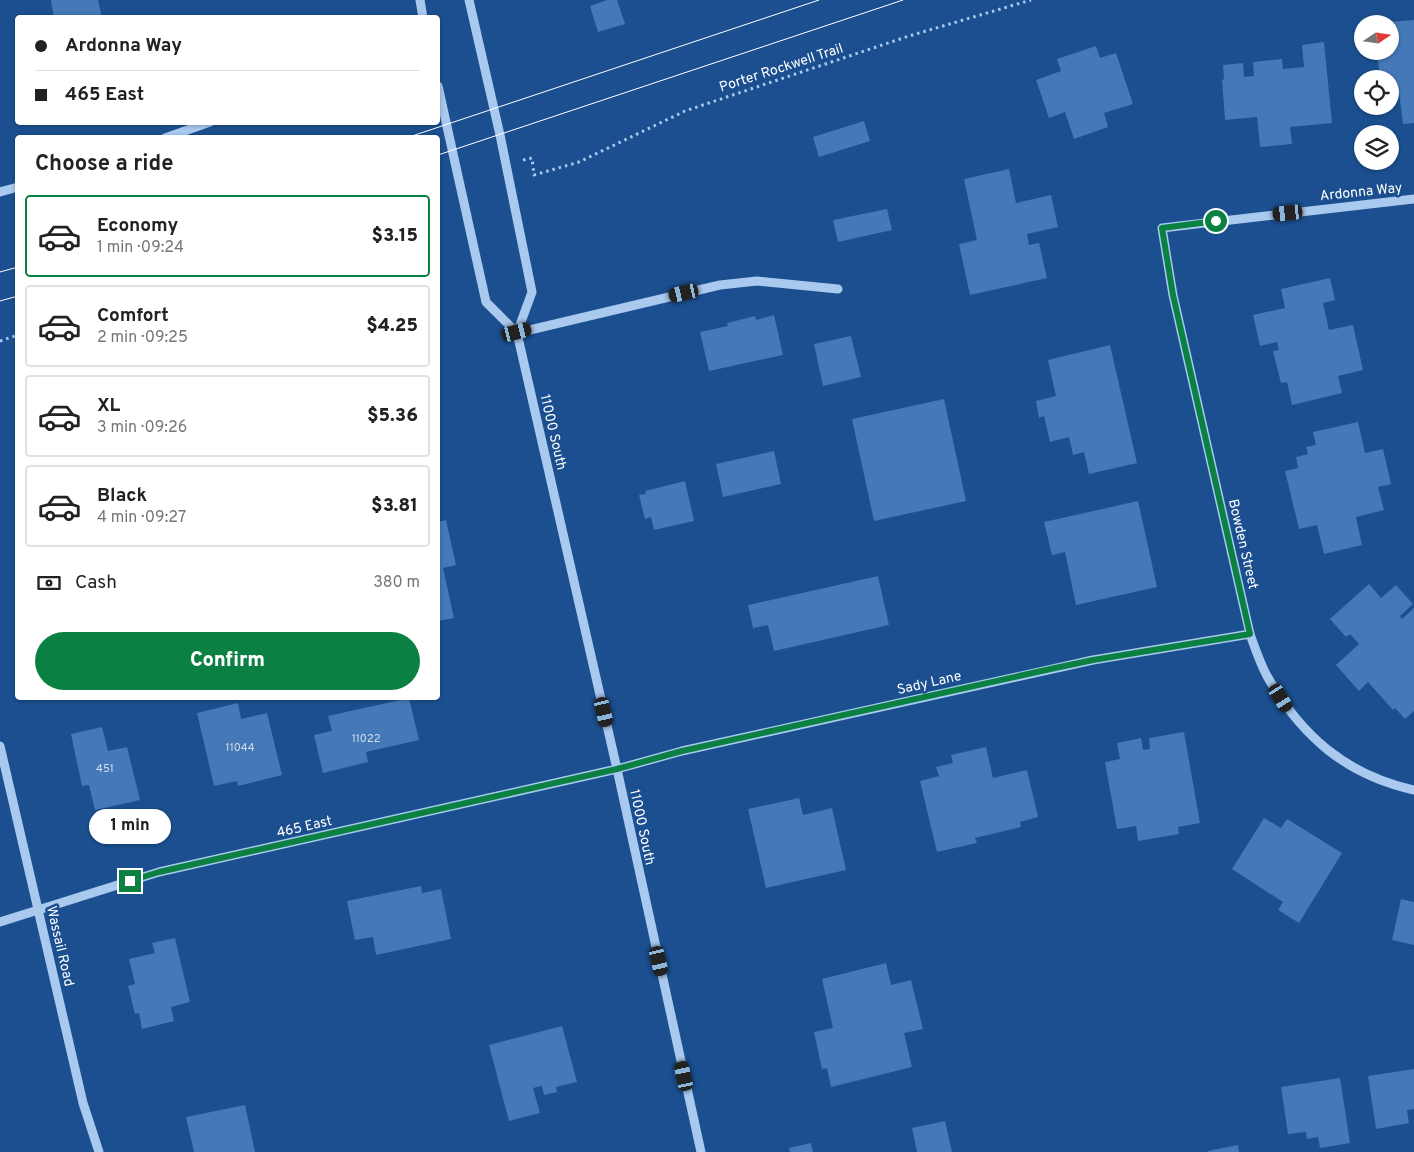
<!DOCTYPE html>
<meta charset="utf-8">
<style>
body{margin:0;font-family:Overpass,sans-serif;background:#f6f6f6;color:#222;height:100vh;display:flex;flex-direction:column;font-size:19px;white-space:nowrap}
*{box-sizing:border-box;margin:0}
p{font-size:16px;color:#767676}
.icon{flex:none;width:28px;height:28px;fill:none;stroke:currentColor;stroke-width:2;stroke-linecap:round;stroke-linejoin:round}
.map{position:relative;flex:1;overflow:hidden}
.side{position:absolute;left:15px;top:135px;width:425px;height:565px;display:flex;flex-direction:column;background:#fff;border-radius:5px;box-shadow:0 1px 4px #0004}
.side>*{flex:none}
.guide{position:absolute;left:15px;top:15px;width:425px;height:110px;border-radius:5px;box-shadow:0 1px 4px #0004;display:grid;align-content:center;height:110px;padding:0 20px;background:#fff}
.needle{width:32px;rotate:77deg}
.tools{position:absolute;left:1354px;top:15px;display:grid;gap:10px}
.tools a{display:grid;place-items:center;width:45px;height:45px;border-radius:50%;background:#fff;box-shadow:0 1px 4px #0004;font-size:25px}
.end{position:absolute;width:22px;height:22px;margin:-11px;border:6px solid #0b8043;background:#fff;box-shadow:0 0 0 2px #fff}
.from{border-radius:50%}
.bubble{position:absolute;height:35px;border-radius:18px;background:#fff;box-shadow:0 1px 4px #0004;font-size:16px;font-weight:800;line-height:35px;text-align:center}
.car{position:absolute;width:15px;height:30px;margin:-15px -8px;border-radius:6px;box-shadow:0 0 4px 1px #0007;background:linear-gradient(#222 24%,#8ab4d8 0 40%,#222 0 76%,#8ab4d8 0 86%,#222 0)}
.guide b{display:flex;align-items:center;gap:18px;height:48px;font-size:19px}
.guide b+b{border-top:1px solid #e0e0e0}
.guide i{width:12px;height:12px;background:#222}
ul{padding:0;list-style:none}
li{display:flex;align-items:center;gap:15px;height:82px;margin:0 10px 8px;padding:0 10px;border:2px solid #e0e0e0;border-radius:5px}
li div{flex:1}
li b{display:block;font-size:19px}
li em{font-style:normal;font-weight:800}
li.selected{border-color:#0b8043}
li>.icon{width:45px;height:45px;stroke-width:1.5}
h2{padding:0 20px;font-size:22px;line-height:60px}
.pay{display:flex;align-items:center;gap:12px;height:55px;padding:0 20px;font-size:19px}
.pay p{margin-inline-start:auto}
.primary-button{display:flex;gap:10px;margin-top:auto;padding:10px 20px}
.primary-button a{flex:1;height:58px;border-radius:30px;background:#0b8043;color:#fff;font-size:20px;font-weight:800;line-height:58px;text-align:center}
.map>svg:first-child{display:block}
.building{fill:#4478b7}
.lines{fill:none;stroke-linecap:round;stroke-linejoin:round}
.path{stroke:#a9c9ee;stroke-width:3;stroke-dasharray:2.5 4;stroke-linecap:butt}
.minor{stroke:#a9c9ee;stroke-width:9}
.tram{stroke:#fff;stroke-width:1}
.route{stroke:#0b8043;stroke-width:6}
.labels{text-anchor:middle;stroke-width:5;stroke-linejoin:round;paint-order:stroke}
.number-label{font-size:11px;fill:#d0dded}
.street-label{font-size:14px;fill:#fff;stroke:#1b4f8f}
</style>
<div class="map">
<svg width="1414" height="1152" viewBox="0 0 1414 1152">
<rect width="100%" height="100%" fill="#1b4f8f"/>
<path class="building" d="M 51,0 L 98,0 L 102,18 L 54,18 Z
M 607,0 L 617,0 L 625,24 L 598,32 L 590,6 Z
M 1414,20 L 1414,123 L 1403,124 L 1399,92 L 1390,93 L 1390,79 L 1380,79 L 1377,52 L 1390,51 L 1390,22 Z
M 1324,42 L 1332,123 L 1290,127 L 1292,144 L 1260,147 L 1257,117 L 1225,120 L 1222,80 L 1224,79 L 1223,65 L 1243,63 L 1244,77 L 1254,76 L 1253,62 L 1282,59 L 1283,69 L 1304,67 L 1302,45 Z
M 1096,46 L 1100,58 L 1116,53 L 1133,104 L 1104,113 L 1108,127 L 1074,139 L 1065,112 L 1049,118 L 1036,80 L 1061,71 L 1057,59 Z
M 864,121 L 870,141 L 819,157 L 813,137 Z
M 1009,169 L 1016,203 L 1051,195 L 1058,227 L 1027,234 L 1029,245 L 1039,243 L 1047,278 L 970,295 L 959,244 L 977,240 L 964,179 Z
M 887,209 L 892,230 L 838,242 L 833,220 Z
M 1330,278 L 1335,300 L 1323,303 L 1329,330 L 1353,325 L 1363,370 L 1338,376 L 1342,393 L 1292,405 L 1287,382 L 1281,383 L 1273,351 L 1279,350 L 1277,342 L 1260,346 L 1253,315 L 1285,308 L 1281,289 Z
M 774,315 L 783,355 L 709,371 L 700,332 L 728,326 L 727,323 L 755,316 L 756,320 Z
M 851,336 L 861,377 L 823,386 L 814,344 Z
M 1110,345 L 1137,463 L 1089,474 L 1084,452 L 1073,455 L 1069,437 L 1050,442 L 1044,416 L 1039,418 L 1036,401 L 1056,396 L 1048,360 Z
M 944,399 L 966,501 L 874,521 L 852,419 Z
M 1358,422 L 1365,453 L 1383,449 L 1391,484 L 1378,487 L 1384,510 L 1356,517 L 1362,545 L 1324,554 L 1317,525 L 1299,529 L 1285,471 L 1298,468 L 1296,457 L 1308,454 L 1306,447 L 1316,445 L 1313,432 Z
M 774,451 L 781,484 L 723,497 L 716,464 Z
M 685,481 L 694,521 L 654,530 L 651,517 L 645,519 L 639,495 L 646,494 L 645,491 Z
M 1138,501 L 1157,587 L 1076,605 L 1065,552 L 1052,555 L 1044,522 Z
M 446,520 L 456,565 L 443,568 L 454,618 L 438,621 L 438,522 Z
M 878,576 L 889,625 L 774,651 L 768,625 L 753,628 L 748,605 Z
M 1369,584 L 1381,598 L 1396,585 L 1413,604 L 1400,616 L 1402,619 L 1414,608 L 1414,711 L 1405,719 L 1395,708 L 1393,710 L 1368,682 L 1359,691 L 1336,665 L 1359,644 L 1350,634 L 1346,637 L 1330,619 Z
M 409,698 L 419,740 L 366,752 L 368,762 L 323,773 L 314,735 L 332,731 L 328,716 Z
M 238,703 L 241,719 L 267,713 L 282,775 L 238,786 L 237,781 L 214,786 L 197,713 Z
M 102,727 L 108,751 L 127,747 L 140,800 L 95,810 L 89,785 L 82,786 L 71,734 Z
M 1184,732 L 1200,823 L 1178,827 L 1179,834 L 1138,841 L 1136,826 L 1117,829 L 1105,762 L 1120,759 L 1117,743 L 1141,738 L 1143,750 L 1150,749 L 1149,738 Z
M 986,747 L 993,778 L 1027,770 L 1038,817 L 1020,822 L 1021,827 L 975,838 L 977,843 L 937,852 L 920,781 L 939,776 L 936,767 L 953,763 L 951,755 Z
M 799,798 L 803,815 L 832,808 L 846,870 L 766,888 L 748,809 Z
M 1264,818 L 1281,828 L 1287,819 L 1342,853 L 1299,923 L 1278,910 L 1283,902 L 1232,869 Z
M 421,886 L 422,893 L 441,889 L 451,939 L 376,955 L 373,937 L 355,940 L 347,901 Z
M 1401,899 L 1414,902 L 1414,945 L 1392,940 Z
M 175,938 L 190,1002 L 171,1007 L 174,1021 L 142,1029 L 139,1013 L 135,1014 L 128,986 L 135,984 L 129,959 L 155,953 L 152,943 Z
M 886,963 L 891,985 L 911,980 L 923,1029 L 904,1033 L 912,1067 L 831,1087 L 827,1068 L 822,1069 L 814,1032 L 833,1028 L 822,979 Z
M 562,1026 L 577,1082 L 556,1087 L 557,1092 L 544,1095 L 542,1086 L 533,1088 L 540,1113 L 509,1121 L 489,1045 Z
M 1414,1069 L 1414,1109 L 1407,1110 L 1409,1123 L 1376,1129 L 1368,1076 Z
M 1340,1078 L 1350,1143 L 1320,1148 L 1318,1137 L 1307,1139 L 1306,1132 L 1288,1134 L 1281,1087 Z
M 245,1105 L 255,1152 L 194,1152 L 186,1117 Z
M 945,1121 L 952,1152 L 917,1152 L 912,1128 Z
M 811,1143 L 813,1152 L 790,1152 L 789,1148 Z
M 1238,1145 L 1239,1152 L 1208,1152 L 1208,1151 Z"/>
<g class="lines">
<path class="path" d="M 523,160 L 532,158 L 534,175 L 579,162 L 685,111 L 909,36 L 1031,0
M 438,203 L 438,204
M 0,341 L 18,335"/>
<path class="minor" d="M 420,0 L 423,18
M 469,0 L 500,135 L 532,292 L 517,333
M 438,86 L 486,302 L 517,333 L 617,769 L 701,1152
M 165,138 L 210,122
M 0,192 L 18,187
M 1414,199 L 1162,228 L 1173,295 L 1250,634 C 1255,648 1260,663 1267,676 C 1301,736 1346,775 1414,790
M 517,333 L 720,285 L 757,281 L 838,289
M 0,746 L 83,1103 L 99,1152
M 0,922 L 159,872 L 617,769 L 682,751 L 1093,660 L 1250,634"/>
<path class="tram" d="M 406,138 L 819,0
M 438,155 L 903,0
M 0,272 L 18,267
M 0,301 L 18,296"/>
</g>
<g class="lines">
<path class="route" d="M 130,881 L 159,872 L 617,769 L 682,751 L 1055,668 L 1093,660 L 1250,634 L 1173,295 L 1162,228 L 1216,221"/>
</g>
<g class="labels">
<g class="number-label">
<text x="366" y="742">11022</text>
<text x="240" y="751">11044</text>
<text x="105" y="772">451</text>
</g>
<g class="street-label">
<text transform="translate(781 67) rotate(-18)" y="5">Porter Rockwell Trail</text>
<text transform="translate(1361 191) rotate(-6)" y="5">Ardonna Way</text>
<text transform="translate(554 432) rotate(77)" y="5">11000 South</text>
<text transform="translate(1244 544) rotate(77)" y="5">Bowden Street</text>
<text transform="translate(929 682) rotate(-13)" y="5">Sady Lane</text>
<text transform="translate(304 826) rotate(-13)" y="5">465 East</text>
<text transform="translate(643 827) rotate(78)" y="5">11000 South</text>
<text transform="translate(61 946) rotate(77)" y="5">Wassail Road</text>
</g>
</g>
</svg>
<div class="tools">
<a><svg class="needle" viewBox="-14 -14 28 28"><path d="M0-13l5 13h-10z" fill="#e53935"/><path d="M0 13l5-13h-10z" fill="#767676"/></svg></a>
<a><svg class="icon" aria-label="locate" viewBox="0 0 24 24"><circle cx="12" cy="12" r="6"/><path d="M12 2v4M12 18v4M2 12h4M18 12h4"/></svg></a>
<a><svg class="icon" aria-label="layers" viewBox="0 0 24 24"><path d="M12 4l9 5-9 5-9-5zM3 14l9 5 9-5"/></svg></a>
</div>
<i class="end from" style="left:1216px;top:221px"></i>
<i class="end" style="left:130px;top:881px"></i>
<div class="bubble" style="left:89px;top:809px;width:82px">1 min</div>
<i class="car" style="left:1288px;top:213px;rotate:264deg"></i>
<i class="car" style="left:684px;top:293px;rotate:257deg"></i>
<i class="car" style="left:517px;top:332px;rotate:76deg"></i>
<i class="car" style="left:1281px;top:698px;rotate:148deg"></i>
<i class="car" style="left:604px;top:712px;rotate:167deg"></i>
<i class="car" style="left:659px;top:961px;rotate:167deg"></i>
<i class="car" style="left:684px;top:1076px;rotate:348deg"></i>
<div class="guide">
<b><i class="from"></i>Ardonna Way</b>
<b><i></i>465 East</b>
</div>
<section class="side">
<h2>Choose a ride</h2>
<ul>
<li class="selected"><svg class="icon" aria-label="car" viewBox="0 0 24 24"><path d="M5 17H2v-5l4-1 3-4h7l3 4 3 1v5h-3M9 17h6M6 11h13"/><circle cx="7" cy="17" r="2"/><circle cx="17" cy="17" r="2"/></svg><div><b>Economy</b><p>1 min · 09:24</p></div><em>$3.15</em></li>
<li><svg class="icon" aria-label="car" viewBox="0 0 24 24"><path d="M5 17H2v-5l4-1 3-4h7l3 4 3 1v5h-3M9 17h6M6 11h13"/><circle cx="7" cy="17" r="2"/><circle cx="17" cy="17" r="2"/></svg><div><b>Comfort</b><p>2 min · 09:25</p></div><em>$4.25</em></li>
<li><svg class="icon" aria-label="car" viewBox="0 0 24 24"><path d="M5 17H2v-5l4-1 3-4h7l3 4 3 1v5h-3M9 17h6M6 11h13"/><circle cx="7" cy="17" r="2"/><circle cx="17" cy="17" r="2"/></svg><div><b>XL</b><p>3 min · 09:26</p></div><em>$5.36</em></li>
<li><svg class="icon" aria-label="car" viewBox="0 0 24 24"><path d="M5 17H2v-5l4-1 3-4h7l3 4 3 1v5h-3M9 17h6M6 11h13"/><circle cx="7" cy="17" r="2"/><circle cx="17" cy="17" r="2"/></svg><div><b>Black</b><p>4 min · 09:27</p></div><em>$3.81</em></li>
</ul>
<div class="pay"><svg class="icon" aria-label="cash" viewBox="0 0 24 24"><path d="M3 7h18v10H3z"/><circle cx="12" cy="12" r="2"/></svg>Cash<p>380 m</p></div>
<div class="primary-button"><a>Confirm</a></div>
</section>
</div>
